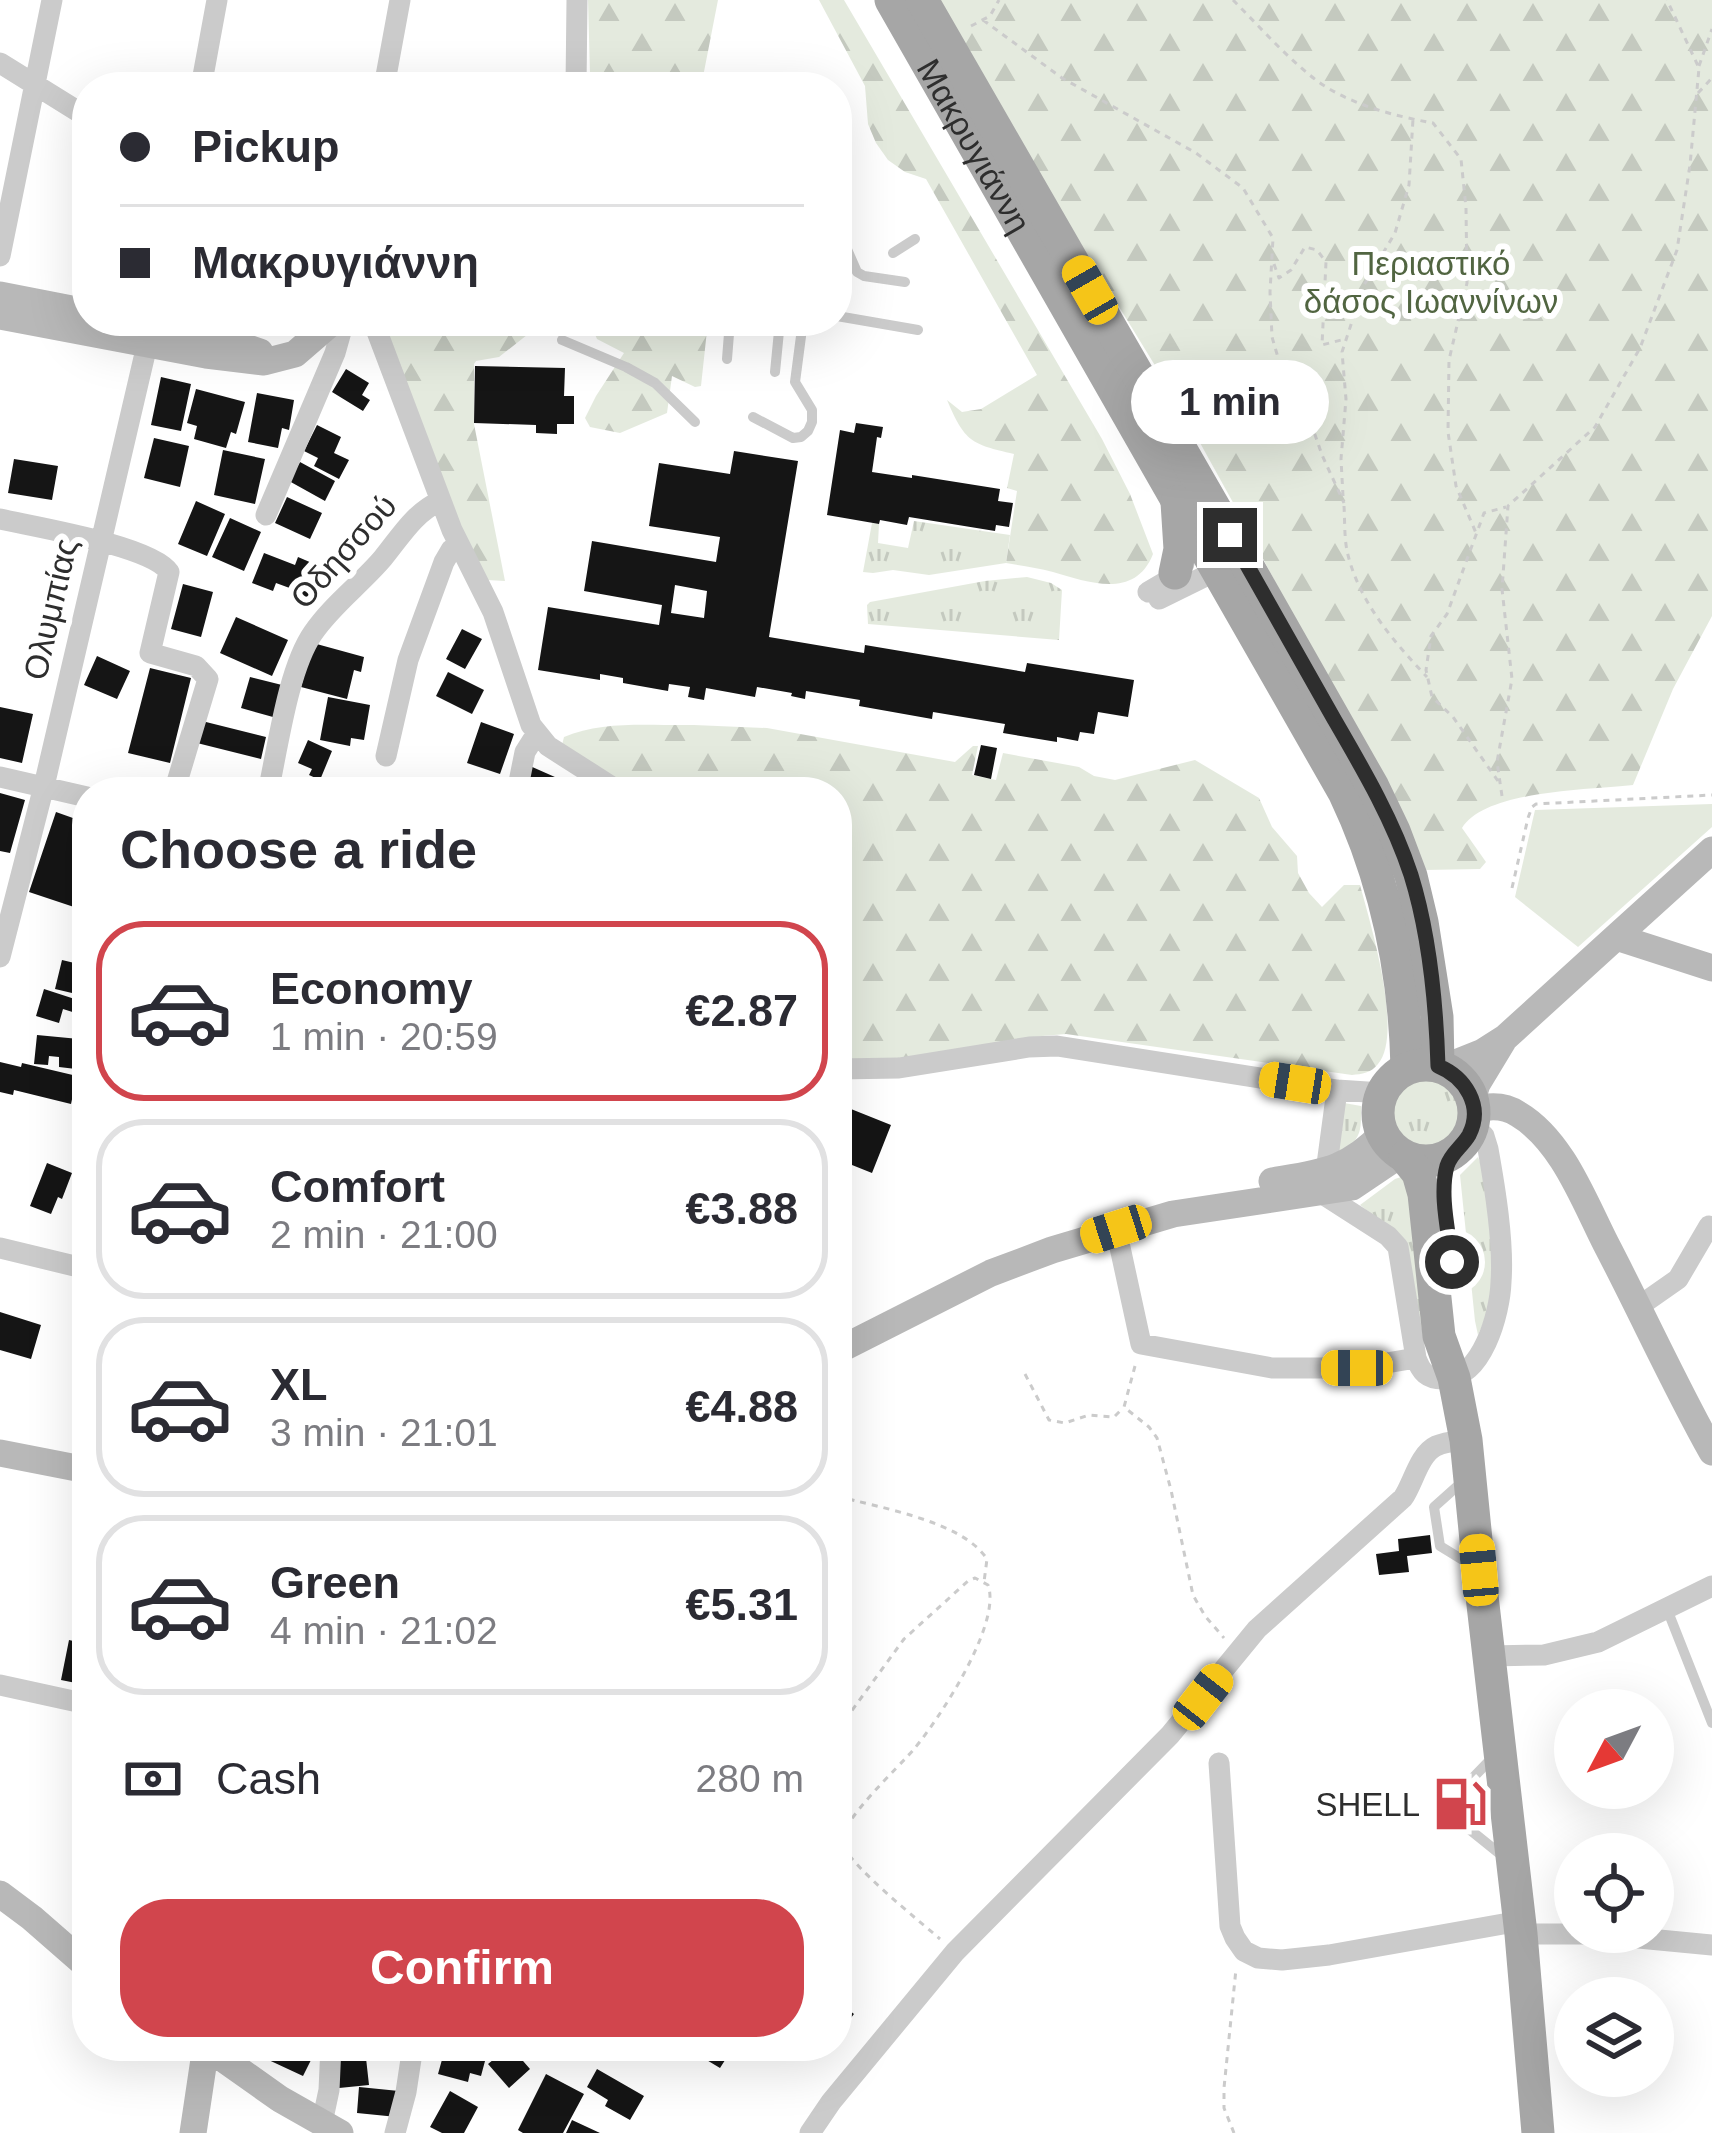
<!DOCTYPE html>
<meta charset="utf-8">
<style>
body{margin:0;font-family:Helvetica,sans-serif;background:#f7f7f7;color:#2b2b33;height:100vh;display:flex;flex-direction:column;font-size:45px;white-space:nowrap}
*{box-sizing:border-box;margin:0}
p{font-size:39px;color:#7c7c81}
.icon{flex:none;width:66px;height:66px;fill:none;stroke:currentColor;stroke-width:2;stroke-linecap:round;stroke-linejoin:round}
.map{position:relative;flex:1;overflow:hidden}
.drawer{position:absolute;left:72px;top:777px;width:780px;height:1284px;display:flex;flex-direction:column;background:#fff;border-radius:48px;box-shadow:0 12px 48px #0002}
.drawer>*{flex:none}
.top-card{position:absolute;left:72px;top:72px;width:780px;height:264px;border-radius:48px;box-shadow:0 12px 48px #0002;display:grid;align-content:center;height:264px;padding:0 48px;background:#fff}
.needle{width:78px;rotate:229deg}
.controls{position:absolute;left:1554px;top:1689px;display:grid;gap:24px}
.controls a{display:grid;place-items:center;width:120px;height:120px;border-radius:50%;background:#fff;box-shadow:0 12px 48px #0002;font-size:60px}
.end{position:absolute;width:54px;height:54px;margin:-27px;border:15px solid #2e2e2e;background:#fff;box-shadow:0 0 0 6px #fff}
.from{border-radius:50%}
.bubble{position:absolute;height:84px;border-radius:42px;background:#fff;box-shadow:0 12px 48px #0002;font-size:39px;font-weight:700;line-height:84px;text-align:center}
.car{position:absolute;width:36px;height:72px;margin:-36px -18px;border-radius:15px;box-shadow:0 0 9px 3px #0007;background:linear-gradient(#f5c518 24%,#345 0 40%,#f5c518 0 76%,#345 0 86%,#f5c518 0)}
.top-card b{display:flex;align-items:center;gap:42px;height:114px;font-size:45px}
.top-card b+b{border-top:3px solid #e1e1e2}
.top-card i{width:30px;height:30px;background:#2b2b33}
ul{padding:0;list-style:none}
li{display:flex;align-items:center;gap:36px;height:180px;margin:0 24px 18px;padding:0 24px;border:6px solid #e1e1e2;border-radius:48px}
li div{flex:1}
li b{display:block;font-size:45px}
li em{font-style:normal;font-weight:700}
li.active{border-color:#d1454d}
li>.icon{width:108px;height:108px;stroke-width:1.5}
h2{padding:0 48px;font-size:54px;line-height:144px}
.pay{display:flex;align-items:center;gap:30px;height:132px;padding:0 48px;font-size:45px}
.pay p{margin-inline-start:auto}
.button{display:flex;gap:24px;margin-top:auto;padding:24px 48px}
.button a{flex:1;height:138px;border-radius:48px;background:#d1454d;color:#fff;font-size:48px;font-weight:700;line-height:138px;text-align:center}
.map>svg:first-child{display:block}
.grass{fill:url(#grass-tufts)}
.forest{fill:url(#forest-firs)}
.park{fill:#e4eade}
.building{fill:#151515;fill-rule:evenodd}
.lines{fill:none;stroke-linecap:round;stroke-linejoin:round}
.path{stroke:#cbcbcb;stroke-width:3;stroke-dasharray:6 6;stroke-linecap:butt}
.lane{stroke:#cbcbcb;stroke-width:10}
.street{stroke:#cbcbcb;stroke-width:21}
.secondary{stroke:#b8b8b8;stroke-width:27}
.primary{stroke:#a6a6a6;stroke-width:33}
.route{stroke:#2e2e2e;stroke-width:15}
.labels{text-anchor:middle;stroke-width:12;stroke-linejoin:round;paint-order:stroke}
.street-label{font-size:33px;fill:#2e2e2e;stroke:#fff}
.park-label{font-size:33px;fill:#516541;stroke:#fff}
.poi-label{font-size:33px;fill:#2e2e2e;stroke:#fff;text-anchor:end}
</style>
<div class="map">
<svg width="1712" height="2133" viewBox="0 0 1712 2133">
<defs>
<pattern id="grass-tufts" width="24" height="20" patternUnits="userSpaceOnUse" patternTransform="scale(3)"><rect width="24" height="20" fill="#e4eade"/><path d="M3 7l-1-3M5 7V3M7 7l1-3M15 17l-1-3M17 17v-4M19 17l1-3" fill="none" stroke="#c4c9bf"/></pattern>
<pattern id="forest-firs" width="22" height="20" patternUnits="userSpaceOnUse" patternTransform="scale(3)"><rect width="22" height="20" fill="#e4eade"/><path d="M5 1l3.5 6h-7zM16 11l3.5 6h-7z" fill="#c4c9bf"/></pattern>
</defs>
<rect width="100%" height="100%" fill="#fff"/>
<path class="grass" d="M 914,521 L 1010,535 L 1006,563 L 929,575 L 893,570 L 873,573 L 863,572 L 872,523 L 879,524 L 878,543 L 908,548 Z
M 1027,577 L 1051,583 L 1062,590 L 1059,640 L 868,624 L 867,605 L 870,602 L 985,581 Z
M1392 1113a35 35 0 1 1 70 0a35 35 0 1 1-70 0Z
M 1344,1103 L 1361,1106 C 1361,1132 1362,1135 1343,1154 L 1332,1154 Z
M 1478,1157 C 1490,1183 1497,1269 1491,1299 C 1489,1311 1483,1324 1478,1335 L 1475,1321 L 1460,1175 Z
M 1401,1177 L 1407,1181 L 1427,1341 L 1424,1345 L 1407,1242 L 1360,1205 L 1395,1179 Z"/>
<path class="forest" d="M 588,0 L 718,0 L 701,87 L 619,87 L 619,82 L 590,74 Z
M 819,0 L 844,0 L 1102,439 L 1130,494 L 1153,554 C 1135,600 1088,582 1053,572 C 1038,568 1022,566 1006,563 L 1017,491 L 1007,488 L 1014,454 C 971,444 965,442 947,400 L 962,412 L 981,409 L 1037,375 L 926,179 L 905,172 L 888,160 L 876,143 L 868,124 L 865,86 Z
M 939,0 L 1712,0 L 1712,616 L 1673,689 L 1633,785 C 1589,790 1485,790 1462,828 L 1486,862 L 1480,869 L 1425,870 L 1246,526 L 1178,403 L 1064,217 Z
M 382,321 L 550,321 L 532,331 L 499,357 L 476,361 L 474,364 L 474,424 L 505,581 L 487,580 L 477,570 Z
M 585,321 L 708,321 L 701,386 L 695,387 L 672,376 L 667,413 L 620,433 L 590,427 L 585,418 L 596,396 L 624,353 L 597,339 L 592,327 Z
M 694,725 L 767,728 L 955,762 L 973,746 L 978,746 L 972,775 L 996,780 L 1003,753 L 1079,767 L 1094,776 L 1115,780 L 1195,760 L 1259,798 L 1272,827 L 1297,856 L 1298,873 L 1309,893 L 1322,907 L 1344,885 L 1360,885 C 1370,922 1404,1034 1378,1064 C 1371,1073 1362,1074 1352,1075 L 1066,1034 L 1042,1036 L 923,1058 L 837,1062 L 837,792 L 639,792 L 562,745 L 564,737 C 603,720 652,726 694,725 Z"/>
<path class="park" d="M 1712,804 L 1712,827 L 1578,947 L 1515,897 L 1535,810 Z"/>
<path class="building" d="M 475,366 L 565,368 L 564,396 L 574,396 L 574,424 L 557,424 L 557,434 L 536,433 L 536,425 L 474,423 Z
M 346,369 L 369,383 L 362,395 L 370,400 L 363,411 L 332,392 Z
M 161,377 L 191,384 L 181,431 L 151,425 Z
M 196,389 L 245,402 L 236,434 L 231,432 L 226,448 L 194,439 L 197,426 L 187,423 Z
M 257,393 L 294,400 L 289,430 L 282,428 L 278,448 L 248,442 Z
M 856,423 L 883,427 L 881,438 L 877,437 L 872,472 L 912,478 L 912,475 L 1000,489 L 998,501 L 1013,503 L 1009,527 L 996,525 L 995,531 L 909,517 L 907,525 L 880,520 L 879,524 L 827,515 L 840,430 L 854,433 Z
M 317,425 L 341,437 L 334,453 L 349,460 L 339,479 L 314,466 L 318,458 L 304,451 Z
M 154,438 L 189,446 L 180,487 L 144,478 Z
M 223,450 L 265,459 L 255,504 L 214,495 Z
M 734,451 L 798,461 L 769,637 L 864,653 L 865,645 L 1025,672 L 1027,663 L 1134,680 L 1128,717 L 1098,712 L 1094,734 L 1080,732 L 1078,741 L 1057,737 L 1057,742 L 1003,733 L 1005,724 L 933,712 L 932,719 L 859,706 L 860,700 L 806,691 L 805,699 L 791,696 L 792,693 L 757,687 L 755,697 L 706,688 L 704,700 L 688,697 L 690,687 L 669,684 L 668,691 L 623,683 L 623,678 L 600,674 L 600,680 L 538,670 L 548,607 L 659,625 L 662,605 L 584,591 L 592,541 L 716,562 L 720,537 L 649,526 L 659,463 L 730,474 ZM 675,585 L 707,591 L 704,618 L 671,613 Z
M 14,459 L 58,466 L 52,500 L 8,493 Z
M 300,462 L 335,481 L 325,501 L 289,481 Z
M 287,497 L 322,513 L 310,539 L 275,523 Z
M 196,501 L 225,514 L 207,556 L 178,544 Z
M 230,518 L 261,532 L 244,571 L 212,557 Z
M 264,553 L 295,565 L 298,557 L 326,569 L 312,605 L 292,597 L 295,590 L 276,583 L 273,591 L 252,583 Z
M 183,584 L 213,592 L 201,637 L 171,629 Z
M 236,617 L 288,640 L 272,676 L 220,653 Z
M 462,629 L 482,639 L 465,669 L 446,659 Z
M 313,643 L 364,657 L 361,672 L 354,670 L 347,699 L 301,687 Z
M 97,656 L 130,671 L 117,699 L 84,685 Z
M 150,668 L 191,678 L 170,763 L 128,753 Z
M 448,672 L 484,690 L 472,714 L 436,696 Z
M 250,677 L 282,685 L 273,717 L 241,708 Z
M 328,697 L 370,705 L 364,740 L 351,738 L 350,746 L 320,740 Z
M 0,707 L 33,714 L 22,763 L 0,758 Z
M 202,721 L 266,737 L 261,759 L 197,743 Z
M 481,722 L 514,734 L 500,774 L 467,763 Z
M 308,740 L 332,751 L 320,780 L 309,775 L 312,769 L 298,763 Z
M 981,745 L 997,748 L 991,779 L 974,775 Z
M 530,766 L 573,785 L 570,792 L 525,792 Z
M 0,793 L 25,800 L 10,853 L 0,851 Z
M 56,812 L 87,823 L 87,868 L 74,907 L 29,892 Z
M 62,960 L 87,966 L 87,984 L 75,981 L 72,993 L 55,989 Z
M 44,989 L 87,1003 L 85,1016 L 63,1009 L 59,1023 L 36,1016 Z
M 37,1035 L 79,1039 L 76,1069 L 59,1067 L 59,1057 L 49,1056 L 48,1065 L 34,1064 Z
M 0,1062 L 21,1067 L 22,1063 L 77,1076 L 71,1104 L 14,1090 L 13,1095 L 0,1092 Z
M 846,1107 L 891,1125 L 872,1173 L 837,1159 L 837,1131 Z
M 47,1163 L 72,1173 L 62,1199 L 58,1197 L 51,1214 L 30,1206 Z
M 0,1312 L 41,1325 L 31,1359 L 0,1350 Z
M 1430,1535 L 1432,1553 L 1407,1556 L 1409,1572 L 1379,1575 L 1376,1554 L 1399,1551 L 1398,1539 Z
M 86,1564 L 87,1564 L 87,1604 L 76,1601 Z
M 69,1640 L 87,1644 L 81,1684 L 61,1680 Z
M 84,1835 L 87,1835 L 87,1868 L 79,1866 Z
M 837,2001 L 854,2014 L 837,2036 Z
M 265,2046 L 302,2046 L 299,2052 L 312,2058 L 303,2076 L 260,2056 Z
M 336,2046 L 373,2046 L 373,2054 L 336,2053 Z
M 454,2046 L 489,2046 L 481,2076 L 470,2073 L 468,2082 L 438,2074 L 443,2056 L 451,2059 Z
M 510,2046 L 530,2069 L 509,2088 L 488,2064 Z
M 699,2046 L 734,2046 L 720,2068 L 695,2053 Z
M 366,2058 L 369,2085 L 339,2088 L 337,2061 Z
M 597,2069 L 644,2096 L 630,2120 L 605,2106 L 608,2100 L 587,2087 Z
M 546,2074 L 584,2094 L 563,2133 L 523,2133 L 518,2130 Z
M 359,2087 L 399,2091 L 397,2117 L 357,2113 Z
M 450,2091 L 478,2107 L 464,2133 L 442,2133 L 430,2127 Z
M 572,2120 L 600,2133 L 566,2133 Z"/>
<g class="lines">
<path class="path" d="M 1233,0 C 1260,27 1286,57 1316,80 C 1348,104 1394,116 1433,123 L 1461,159 L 1466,208 L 1467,283 L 1449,360 L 1448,432 L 1456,486 L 1476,533
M 983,20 L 1062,78 L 1196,153 L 1243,188 L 1273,238 L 1270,292 L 1272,337 L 1286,385 L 1303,400 L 1322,455 L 1344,503
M 971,26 L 990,16 L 999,0
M 1699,66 L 1712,29
M 1698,93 L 1712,78
M 1274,264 L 1279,278 L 1291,270 L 1305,247 L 1317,250 L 1326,262 L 1322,345 L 1345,339
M 1343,496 L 1341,459 L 1346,399 L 1342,352 L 1364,285 L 1395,233 L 1409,185 L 1413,119
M 1344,506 C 1345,522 1344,540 1348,555 C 1360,603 1394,642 1427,677
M 1498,781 L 1453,717 L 1432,697 L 1426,670 L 1431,636 L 1447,614 L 1484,513 L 1506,507
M 1502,796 L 1497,762 L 1512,679 L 1502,589 L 1508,506 L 1595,427 L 1640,348 L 1677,250 L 1690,165 L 1699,68 L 1667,0
M 1512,888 L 1528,818 L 1532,807 L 1536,804 L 1712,795
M 1135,1366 L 1124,1407 L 1149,1427 L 1157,1438 L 1171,1490 L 1193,1595 L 1205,1616 L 1224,1638
M 1025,1374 L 1049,1420 L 1065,1423 L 1089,1415 L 1114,1417 L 1123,1408
M 837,1496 C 880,1508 962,1521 987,1559 L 984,1582
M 845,1720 L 904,1639 L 968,1581 L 975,1578 L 988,1585 C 1002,1623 940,1718 914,1749 C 900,1766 839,1822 842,1842 C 845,1862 922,1923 940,1939
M 1234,2133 L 1224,2108 L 1224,2088 L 1236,1969"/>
<path class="lane" d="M 837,243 L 846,247 L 857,272 L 864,276 L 905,282
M 893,253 L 915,239
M 837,316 L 918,330
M 562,340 L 626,367 L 655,383 L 695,422
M 727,359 L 730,321
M 775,372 L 780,321
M 753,417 L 793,438 L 801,437 L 808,431 L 812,422 L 812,410 L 795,382 L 803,321
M 1462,1482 L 1434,1507 L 1440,1546 L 1471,1565
M 1667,1609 L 1712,1723
M 1493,1757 L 1463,1788 L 1469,1829 L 1505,1858"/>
<path class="street" d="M 0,63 L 87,117
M 201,87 L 217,0
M 384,87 L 400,0
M 576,87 L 577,0
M 0,256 L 52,0
M 373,321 L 452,530 L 493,612 L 531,725 L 548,746 L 620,792
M 266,515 L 335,353 L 344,321
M 0,519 C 35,527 152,546 169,572 L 150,653 L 196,666 L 208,679 L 174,792
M 1148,592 L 1165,582 L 1184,564
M 1159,599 L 1228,565
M 386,756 L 408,660 L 444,562 L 451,550 L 459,545
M 0,777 L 87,797
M 268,792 C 278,747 288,669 313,633 C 332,605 361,584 383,558 C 401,536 414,513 440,501
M 517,792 L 525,752 L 537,733
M 0,957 L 44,786 L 147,345
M 837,1069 L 899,1068 L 1029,1047 L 1057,1046 L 1337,1090 L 1382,1093
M 1326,1172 L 1337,1090
M 1321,1193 L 1388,1236 L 1398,1247 L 1416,1358 C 1421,1372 1427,1379 1443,1379 C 1482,1380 1500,1313 1501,1282 C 1504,1242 1495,1188 1488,1149 L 1484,1136 L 1473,1125
M 1116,1229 L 1141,1344 L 1272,1368 L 1357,1368 L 1416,1358
M 0,1248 L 87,1269
M 1638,1307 L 1678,1279 L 1709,1226
M 1490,1656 L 1544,1655 L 1598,1642 L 1712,1586
M 0,1685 L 87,1704
M 1219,1763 L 1230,1926 L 1235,1938 L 1244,1951 L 1258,1958 L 1282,1960 L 1329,1955 L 1520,1921
M 1521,1934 L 1597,1934 L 1712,1945
M 676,2046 L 680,2048
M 322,2123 L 329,2090 L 331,2046
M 395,2133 L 406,2092 L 413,2046
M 810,2133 L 831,2102 L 955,1952 L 1170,1735 L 1257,1629 L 1403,1498 C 1413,1484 1419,1454 1436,1446 C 1444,1442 1457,1441 1466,1440"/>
<path class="secondary" d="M 0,295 L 87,312
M 0,316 L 206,355 L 264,362 L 295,354 L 332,322 L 344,322
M 136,321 L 208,335 L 260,352
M 1616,937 L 1712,850
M 1443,1068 L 1483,1052 L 1505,1038 L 1616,937 L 1712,968
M 1472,1100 L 1477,1084 L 1503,1041
M 1474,1110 C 1490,1105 1504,1105 1518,1114 C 1562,1140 1584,1201 1606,1244 C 1642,1313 1674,1384 1712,1452
M 1272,1181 C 1319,1173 1348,1171 1382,1134
M 837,1351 L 991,1273 L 1052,1250 L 1173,1214 L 1352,1187 L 1401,1154
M 0,1453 L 87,1470
M 0,1894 L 32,1918 L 87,1966
M 205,2046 L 280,2099 L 340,2133
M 193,2133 L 206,2046"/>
<g class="primary">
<path id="s1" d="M 891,0 L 1344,792 C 1386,880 1405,971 1407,1068"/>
<path d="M 922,0 L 1230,535 L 1373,787 L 1394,831 L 1411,876 L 1422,922 L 1437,1017 L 1438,1066"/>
<path d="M 1175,573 L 1180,549 L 1177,502"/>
<circle cx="1426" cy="1113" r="48"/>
<path d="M 1405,1157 L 1418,1173 L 1424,1194 L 1439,1336 L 1454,1378 L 1466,1440 L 1479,1570 L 1521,1934 L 1538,2133"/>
</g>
</g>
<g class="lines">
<path class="route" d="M 1230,535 C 1264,596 1299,657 1334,719 C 1363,769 1393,820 1411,875 C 1430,936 1436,1002 1438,1066 C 1465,1077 1484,1106 1469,1135 C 1462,1147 1451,1153 1447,1166 C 1439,1195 1449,1233 1452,1262"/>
</g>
<defs>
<symbol id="fuel-bare" viewBox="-9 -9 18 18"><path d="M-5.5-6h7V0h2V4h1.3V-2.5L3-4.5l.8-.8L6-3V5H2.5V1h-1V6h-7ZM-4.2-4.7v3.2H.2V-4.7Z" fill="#d1454d" stroke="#fff" stroke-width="2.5" paint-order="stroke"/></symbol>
</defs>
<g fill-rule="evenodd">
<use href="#fuel-bare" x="1422" y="1766" width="76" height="76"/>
</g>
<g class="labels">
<g class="street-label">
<text dy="12" stroke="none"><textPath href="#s1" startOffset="168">Μακρυγιάννη</textPath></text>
<text transform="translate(343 551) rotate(-48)" y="12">Οδησσού</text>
<text transform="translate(50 609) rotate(-77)" y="12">Ολυμπίας</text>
</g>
<g class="park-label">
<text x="1431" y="275">Περιαστικό<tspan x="1431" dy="38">δάσος Ιωαννίνων</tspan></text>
</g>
<g class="poi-label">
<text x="1420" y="1816">SHELL</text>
</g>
</g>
</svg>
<div class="controls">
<a><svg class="needle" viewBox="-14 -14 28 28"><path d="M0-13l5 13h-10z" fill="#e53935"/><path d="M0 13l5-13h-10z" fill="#7c7c81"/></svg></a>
<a><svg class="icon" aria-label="locate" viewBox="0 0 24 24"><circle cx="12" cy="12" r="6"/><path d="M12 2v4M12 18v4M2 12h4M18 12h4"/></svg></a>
<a><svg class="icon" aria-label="layers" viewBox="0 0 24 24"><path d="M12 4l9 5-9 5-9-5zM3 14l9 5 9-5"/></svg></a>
</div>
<i class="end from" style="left:1452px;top:1262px"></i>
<i class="end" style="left:1230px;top:535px"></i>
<div class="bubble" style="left:1131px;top:360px;width:198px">1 min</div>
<i class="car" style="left:1090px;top:290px;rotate:330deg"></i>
<i class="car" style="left:1295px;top:1083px;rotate:279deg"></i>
<i class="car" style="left:1116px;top:1229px;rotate:252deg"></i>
<i class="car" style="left:1357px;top:1368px;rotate:270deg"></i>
<i class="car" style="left:1479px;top:1570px;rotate:355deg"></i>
<i class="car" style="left:1203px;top:1697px;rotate:38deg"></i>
<div class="top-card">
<b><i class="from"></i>Pickup</b>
<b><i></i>Μακρυγιάννη</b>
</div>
<section class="drawer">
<h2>Choose a ride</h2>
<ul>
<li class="active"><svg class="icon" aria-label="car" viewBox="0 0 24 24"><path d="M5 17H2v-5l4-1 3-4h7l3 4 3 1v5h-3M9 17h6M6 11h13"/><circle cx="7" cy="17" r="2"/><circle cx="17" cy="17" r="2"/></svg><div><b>Economy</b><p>1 min · 20:59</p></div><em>€2.87</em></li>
<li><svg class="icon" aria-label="car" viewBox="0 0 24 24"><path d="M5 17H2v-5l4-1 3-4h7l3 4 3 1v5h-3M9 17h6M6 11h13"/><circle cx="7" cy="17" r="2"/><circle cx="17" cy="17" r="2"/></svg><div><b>Comfort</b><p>2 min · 21:00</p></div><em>€3.88</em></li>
<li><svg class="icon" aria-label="car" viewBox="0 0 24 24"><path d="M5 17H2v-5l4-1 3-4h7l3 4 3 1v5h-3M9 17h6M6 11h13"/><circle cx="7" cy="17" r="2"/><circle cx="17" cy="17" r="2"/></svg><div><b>XL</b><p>3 min · 21:01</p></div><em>€4.88</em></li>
<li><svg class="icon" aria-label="car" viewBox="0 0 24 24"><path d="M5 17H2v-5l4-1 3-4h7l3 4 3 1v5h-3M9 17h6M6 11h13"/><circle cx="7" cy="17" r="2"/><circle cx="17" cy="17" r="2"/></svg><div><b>Green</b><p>4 min · 21:02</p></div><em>€5.31</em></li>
</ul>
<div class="pay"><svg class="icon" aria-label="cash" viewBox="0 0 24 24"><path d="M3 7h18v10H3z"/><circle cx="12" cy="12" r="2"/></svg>Cash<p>280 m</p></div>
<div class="button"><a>Confirm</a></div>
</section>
</div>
